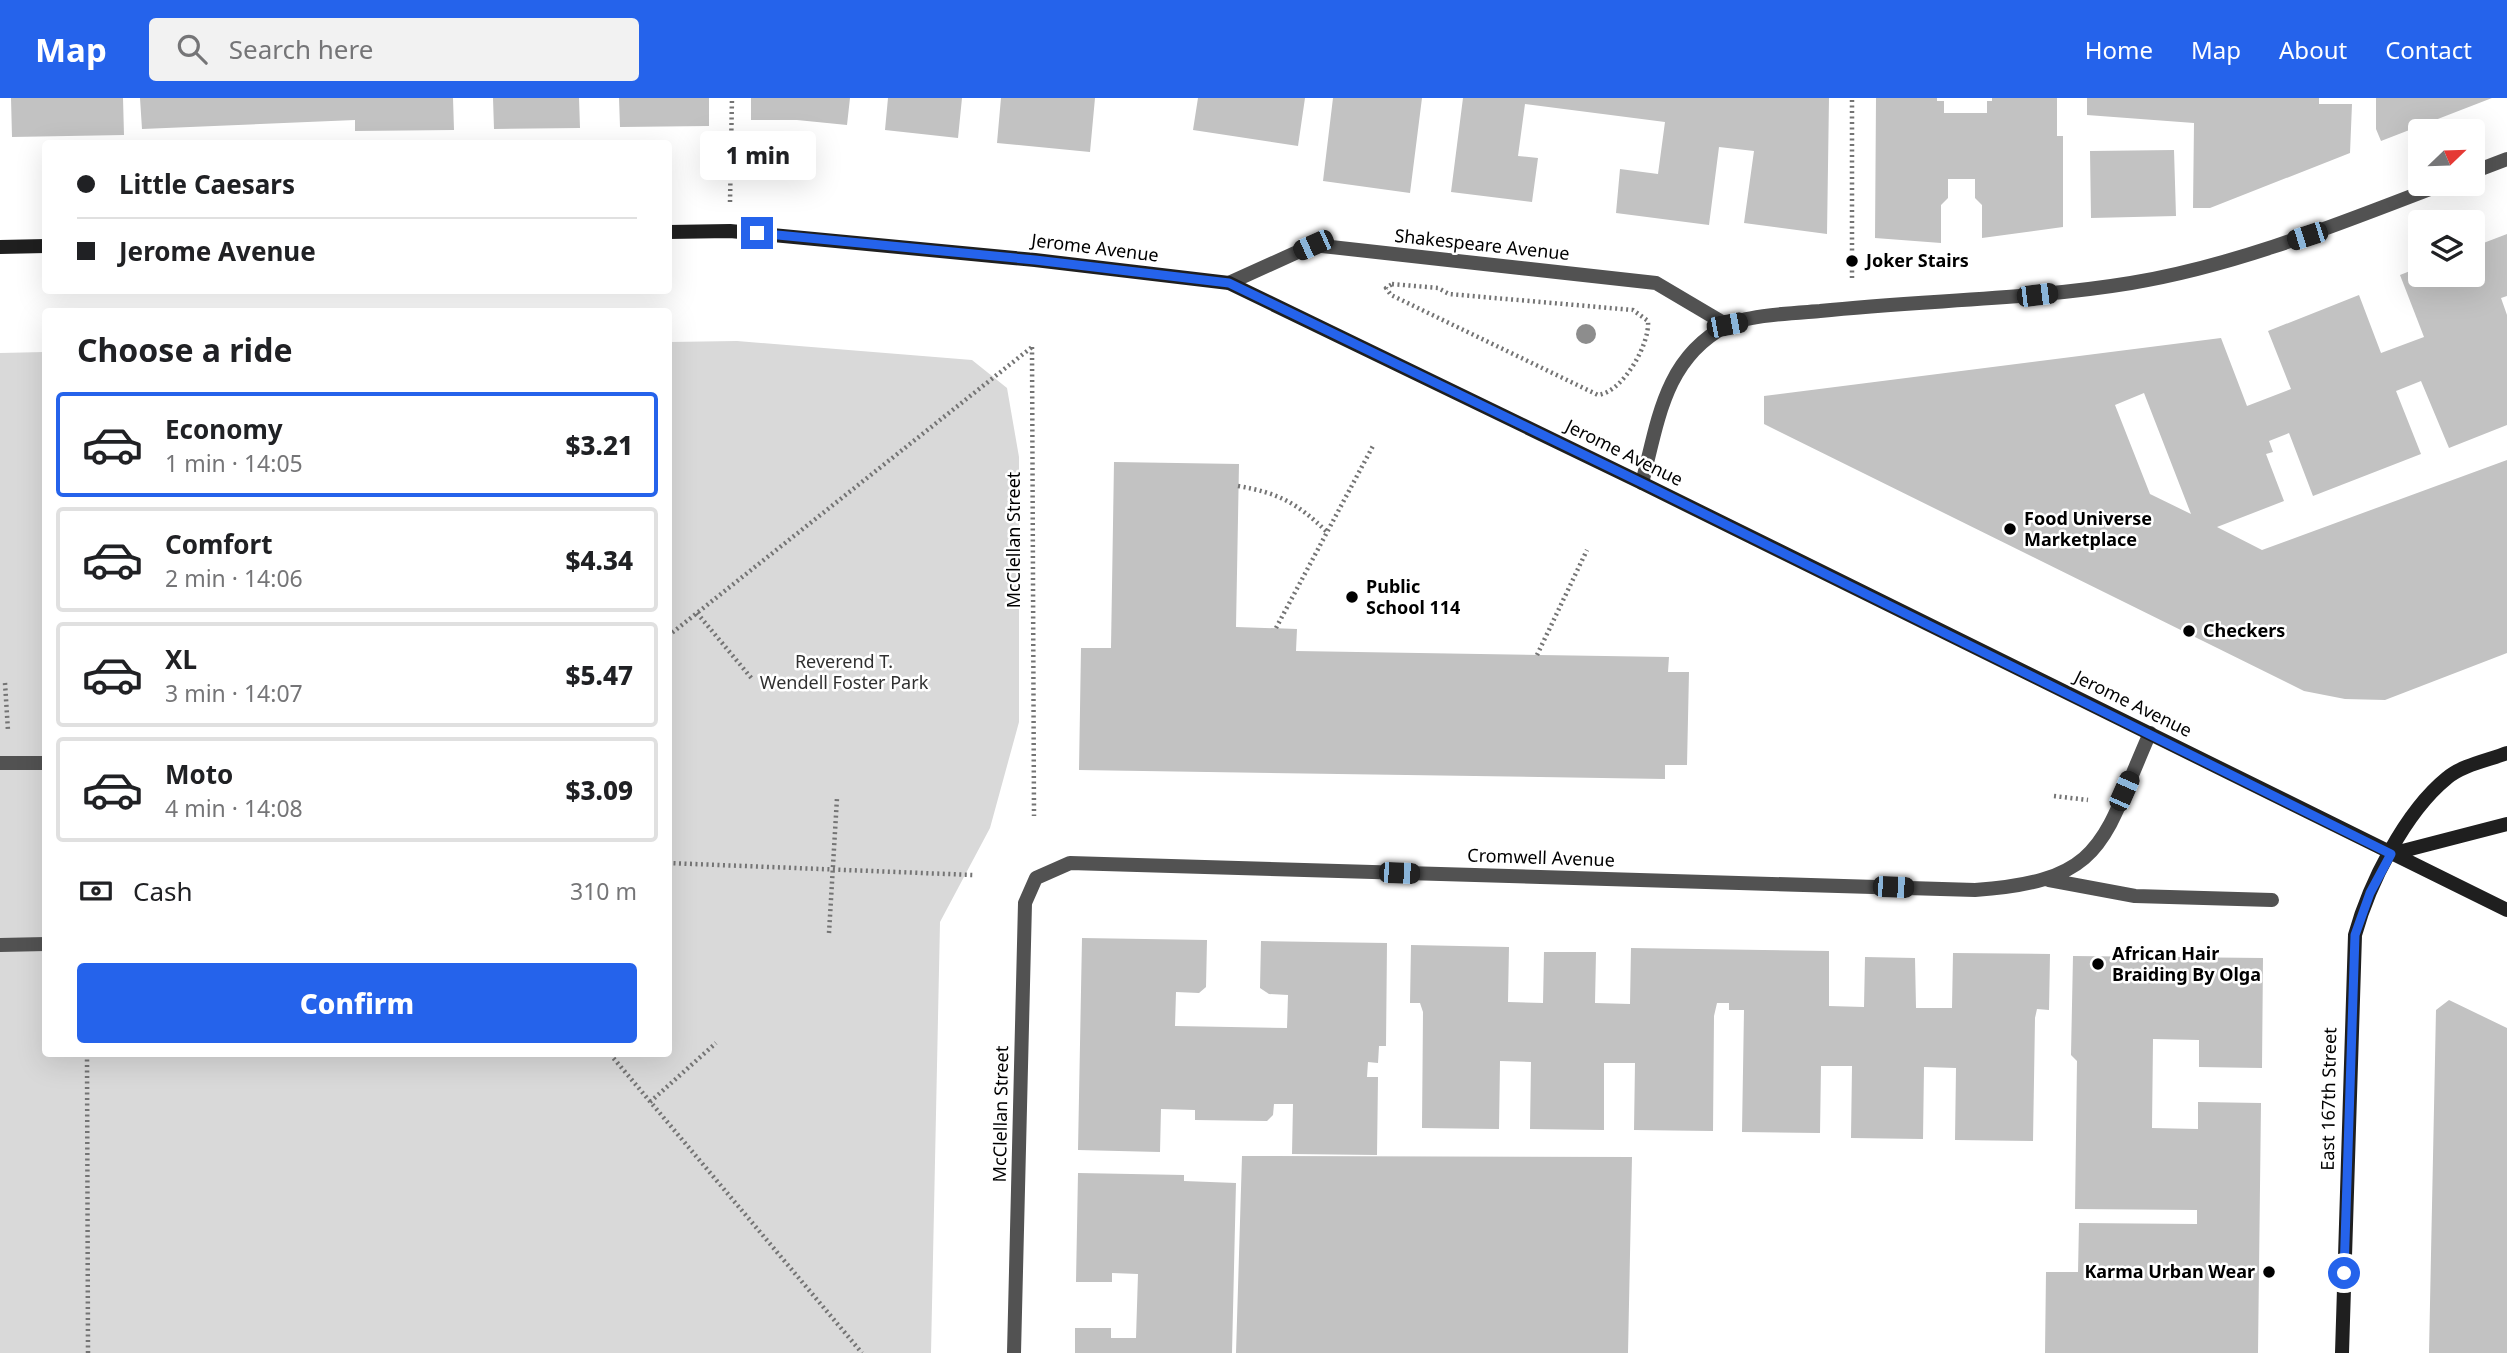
<!DOCTYPE html>
<meta charset="utf-8">
<style>
body{margin:0;font-family:"Noto Sans",sans-serif;background:#f2f2f2;color:#202124;height:100vh;display:flex;flex-direction:column;font-size:26px;white-space:nowrap}
*{box-sizing:border-box;margin:0}
p{font-size:23px;color:#757577}
.icon{flex:none;width:38px;height:38px;fill:none;stroke:currentColor;stroke-width:2;stroke-linecap:round;stroke-linejoin:round}
.map{position:relative;flex:1;overflow:hidden}
.panel{position:absolute;left:42px;top:210px;width:630px;height:749px;display:flex;flex-direction:column;background:#fff;border-radius:7px;box-shadow:0 7px 28px #0002}
.panel>*{flex:none}
.top-card{position:absolute;left:42px;top:42px;width:630px;height:154px;border-radius:7px;box-shadow:0 7px 28px #0002;display:grid;align-content:center;height:154px;padding:0 35px;background:#fff}
.needle{width:46px;rotate:67deg}
.controls{position:absolute;left:2408px;top:21px;display:grid;gap:14px}
.controls a{display:grid;place-items:center;width:77px;height:77px;border-radius:7px;background:#fff;box-shadow:0 7px 28px #0002;font-size:35px}
.end{position:absolute;width:32px;height:32px;margin:-16px;border:9px solid #2563eb;background:#fff;box-shadow:0 0 0 4px #fff}
.from{border-radius:50%}
.bubble{position:absolute;height:49px;border-radius:7px;background:#fff;box-shadow:0 7px 28px #0002;font-size:23px;font-weight:800;line-height:49px;text-align:center}
.car{position:absolute;width:21px;height:42px;margin:-21px -10px;border-radius:9px;box-shadow:0 0 5px 2px #0007;background:linear-gradient(#222 24%,#8ab4d8 0 40%,#222 0 76%,#8ab4d8 0 86%,#222 0)}
.top-card b{display:flex;align-items:center;gap:24px;height:66px;font-size:26px}
.top-card b+b{border-top:2px solid #e0e0e0}
.top-card i{width:18px;height:18px;background:#202124}
ul{padding:0;list-style:none}
li{display:flex;align-items:center;gap:21px;height:105px;margin:0 14px 10px;padding:0 21px;border:4px solid #e0e0e0;border-radius:7px}
li div{flex:1}
li b{display:block;font-size:26px}
li em{font-style:normal;font-weight:800}
li.selected{border-color:#2563eb}
li>.icon{width:63px;height:63px;stroke-width:1.5}
h2{padding:0 35px;font-size:32px;line-height:84px}
.pay{display:flex;align-items:center;gap:18px;height:77px;padding:0 35px;font-size:26px}
.pay p{margin-inline-start:auto}
.action{display:flex;gap:14px;margin-top:auto;padding:14px 35px}
.action a{flex:1;height:80px;border-radius:7px;background:#2563eb;color:#fff;font-size:28px;font-weight:800;line-height:80px;text-align:center}
header{display:flex;align-items:center;gap:42px;box-sizing:border-box;height:98px;padding:0 35px;background:#2563eb;color:#fff}
header strong{font-size:33px}
nav{display:flex;gap:38px;margin-inline-start:auto;font-size:24px}
.search{width:490px;height:63px;background:#f2f2f2;display:flex;align-items:center;gap:18px;box-sizing:border-box;padding:0 24px;border-radius:7px;color:#757577;font-size:26px}
.map>svg:first-child{display:block}
.green{fill:#d9d9d9}
.building{fill:#c2c2c2;fill-rule:evenodd}
.lines{fill:none;stroke-linecap:round;stroke-linejoin:round}
.path{stroke:#747474;stroke-width:4.5;stroke-dasharray:2 3.5;stroke-linecap:butt}
.street{stroke:#525252;stroke-width:14}
.secondary{stroke:#1f1f1f;stroke-width:14}
.tree{fill:#8d8d8d}
.route{stroke:#2563eb;stroke-width:9}
.poi-dot{fill:#000;stroke:#fff;stroke-width:2.5}
.labels{text-anchor:middle;stroke-width:5;stroke-linejoin:round;paint-order:stroke}
.street-label{font-size:18px;fill:#000;stroke:#fff}
.poi-label{font-size:18px;font-weight:bold;fill:#000;stroke:#fff;text-anchor:start}
.park-label{font-size:18px;fill:#303030;stroke:#fff}
</style>
<header>
<strong>Map</strong>
<div class="search"><svg class="icon" aria-label="search" viewBox="0 0 24 24"><circle cx="10" cy="10" r="6"/><path d="M15 15l6 6"/></svg>Search here</div>
<nav><a>Home</a><a>Map</a><a>About</a><a>Contact</a></nav>
</header>
<div class="map">
<svg width="2507" height="1255" viewBox="0 0 2507 1255">
<rect width="100%" height="100%" fill="#fff"/>
<path class="green" d="M 737,243 L 972,262 L 1007,290 L 1019,359 L 1019,624 L 990,730 L 940,824 L 931,1255 L 0,1255 L 0,255 L 45,254 L 46,956 L 668,956 L 669,244 Z"/>
<path class="building" d="M 11,0 L 123,0 L 124,37 L 12,39 Z
M 140,0 L 453,0 L 454,32 L 355,33 L 355,22 L 142,31 Z
M 493,0 L 579,0 L 580,30 L 494,31 Z
M 619,0 L 709,0 L 709,28 L 620,29 Z
M 751,0 L 850,0 L 847,27 L 797,22 L 751,22 Z
M 888,0 L 962,0 L 958,40 L 885,32 Z
M 1001,0 L 1095,0 L 1090,54 L 997,45 Z
M 1198,0 L 1305,0 L 1298,48 L 1193,32 Z
M 1333,0 L 1422,0 L 1410,95 L 1323,83 Z
M 1463,0 L 1829,0 L 1827,136 L 1744,125 L 1754,53 L 1719,49 L 1709,127 L 1616,115 L 1620,71 L 1658,76 L 1665,24 L 1525,6 L 1518,58 L 1538,60 L 1532,104 L 1451,94 Z
M 1876,0 L 1937,0 L 1937,3 L 1944,3 L 1944,15 L 1987,15 L 1987,3 L 1992,3 L 1992,0 L 2057,0 L 2057,38 L 2063,38 L 2063,129 L 1982,140 L 1982,107 L 1975,100 L 1975,81 L 1948,81 L 1948,100 L 1941,107 L 1941,145 L 1875,140 Z
M 2087,0 L 2319,0 L 2319,6 L 2352,6 L 2350,55 L 2210,110 L 2193,110 L 2194,25 L 2087,17 Z
M 2376,0 L 2492,0 L 2381,43 L 2376,31 Z
M 2174,52 L 2176,118 L 2091,120 L 2090,53 Z
M 2507,136 L 2507,198 L 2501,200 L 2507,217 L 2507,327 L 2449,350 L 2421,283 L 2396,293 L 2421,356 L 2313,398 L 2289,335 L 2269,343 L 2273,354 L 2266,356 L 2284,403 L 2217,429 L 2262,452 L 2507,362 L 2507,555 L 2385,602 L 2345,601 L 2304,593 L 1764,326 L 1764,298 L 2221,240 L 2247,308 L 2291,291 L 2268,233 L 2359,197 L 2381,255 L 2424,239 L 2400,177 L 2420,169 L 2420,177 L 2473,177 L 2473,149 ZM 2144,295 L 2191,416 L 2150,396 L 2115,307 Z
M 1114,364 L 1239,366 L 1236,529 L 1297,531 L 1296,553 L 1669,559 L 1668,574 L 1689,574 L 1687,667 L 1665,667 L 1665,681 L 1079,672 L 1081,550 L 1111,550 Z
M 1082,840 L 1207,842 L 1206,889 L 1199,895 L 1176,894 L 1175,928 L 1287,930 L 1288,897 L 1269,896 L 1260,890 L 1261,843 L 1387,845 L 1386,948 L 1379,948 L 1378,965 L 1368,964 L 1367,979 L 1378,979 L 1377,1057 L 1292,1056 L 1293,1006 L 1274,1006 L 1273,1017 L 1267,1023 L 1195,1022 L 1195,1012 L 1161,1011 L 1160,1054 L 1078,1052 Z
M 1411,847 L 1509,849 L 1508,904 L 1543,905 L 1544,854 L 1596,854 L 1595,905 L 1630,906 L 1631,850 L 1829,853 L 1829,908 L 1864,909 L 1865,859 L 1915,860 L 1916,910 L 1952,910 L 1953,855 L 2050,856 L 2049,912 L 2037,911 L 2035,920 L 2033,1043 L 1955,1042 L 1956,970 L 1924,969 L 1923,1041 L 1851,1040 L 1852,968 L 1821,968 L 1820,1035 L 1742,1034 L 1744,912 L 1729,912 L 1729,905 L 1717,905 L 1714,918 L 1713,1033 L 1634,1032 L 1635,965 L 1604,965 L 1604,1032 L 1530,1031 L 1531,964 L 1500,963 L 1499,1031 L 1422,1030 L 1423,914 L 1420,905 L 1410,905 Z
M 2073,858 L 2263,860 L 2262,970 L 2199,969 L 2199,942 L 2153,941 L 2152,1030 L 2198,1031 L 2198,1004 L 2261,1005 L 2258,1255 L 2045,1255 L 2046,1174 L 2078,1174 L 2079,1125 L 2197,1126 L 2197,1112 L 2075,1111 L 2077,963 L 2071,957 Z
M 2449,902 L 2507,930 L 2507,1255 L 2429,1255 L 2436,912 Z
M 1242,1058 L 1632,1059 L 1628,1255 L 1236,1255 Z
M 1078,1075 L 1184,1077 L 1184,1083 L 1236,1085 L 1232,1255 L 1075,1255 L 1075,1230 L 1111,1230 L 1111,1240 L 1136,1240 L 1138,1176 L 1112,1175 L 1112,1184 L 1076,1184 Z"/>
<g class="lines">
<path class="path" d="M 730,104 L 732,0
M 1852,180 L 1852,0
M 1392,186 L 1438,190 L 1449,196 L 1633,212 L 1648,223 C 1650,246 1623,294 1598,297 L 1391,197 L 1386,190 Z
M 1032,249 L 1034,718
M 1238,388 C 1279,395 1297,405 1327,434
M 697,515 L 753,582
M 1276,530 L 1374,346
M 668,538 L 1032,249
M 1537,557 L 1587,452
M 5,585 L 8,633
M 2054,698 L 2088,702
M 668,765 L 973,777
M 829,835 L 837,700
M 87,956 L 88,1255
M 610,956 L 862,1255
M 650,1004 L 716,945"/>
<path class="street" d="M 2473,74 L 2507,61
M 1229,185 L 1313,147 L 1656,185 L 1727,227
M 1642,385 C 1658,324 1664,261 1726,228 C 1745,217 1796,215 1820,213 C 1923,202 2028,202 2131,185 C 2239,167 2341,125 2443,86
M 0,665 L 46,665
M 2049,782 L 2135,798 L 2272,802
M 0,847 L 46,846
M 1014,1255 L 1025,805 L 1036,780 L 1070,765 L 1975,792 C 2106,783 2102,743 2150,635"/>
<path class="secondary" d="M 668,134 L 730,133 L 1035,162 L 1229,185 L 1642,385 L 2507,812
M 0,149 L 46,148
M 2391,756 L 2507,726
M 2342,1255 L 2355,837 C 2369,786 2405,714 2447,680 C 2462,667 2489,662 2507,655"/>
</g>
<circle class="tree" cx="1586" cy="236" r="10"/>
<g class="lines">
<path class="route" d="M 757,135 L 1035,162 L 1229,185 L 1642,385 L 2391,756 L 2370,795 L 2355,837 L 2344,1175"/>
</g>
<g class="poi-dot">
<circle cx="1852" cy="163" r="7"/>
<circle cx="2010" cy="431" r="7"/>
<circle cx="1352" cy="499" r="7"/>
<circle cx="2189" cy="533" r="7"/>
<circle cx="2098" cy="866" r="7"/>
<circle cx="2269" cy="1174" r="7"/>
</g>
<g class="labels">
<g class="street-label">
<text transform="translate(1482 147) rotate(6)" y="6">Shakespeare Avenue</text>
<text transform="translate(1095 150) rotate(7)" y="6">Jerome Avenue</text>
<text transform="translate(1624 355) rotate(26)" y="6">Jerome Avenue</text>
<text transform="translate(1014 442) rotate(-90)" y="6">McClellan Street</text>
<text transform="translate(2133 606) rotate(26)" y="6">Jerome Avenue</text>
<text transform="translate(1541 760) rotate(2)" y="6">Cromwell Avenue</text>
<text transform="translate(2329 1001) rotate(-89)" y="6">East 167th Street</text>
<text transform="translate(1001 1016) rotate(-89)" y="6">McClellan Street</text>
</g>
<g class="poi-label">
<text x="1866" y="169">Joker Stairs</text>
<text x="2024" y="427">Food Universe<tspan x="2024" dy="21">Marketplace</tspan></text>
<text x="1366" y="495">Public<tspan x="1366" dy="21">School 114</tspan></text>
<text x="2203" y="539">Checkers</text>
<text x="2112" y="862">African Hair<tspan x="2112" dy="21">Braiding By Olga</tspan></text>
<text x="2255" y="1180" text-anchor="end">Karma Urban Wear</text>
</g>
<g class="park-label">
<text x="844" y="570">Reverend T.<tspan x="844" dy="21">Wendell Foster Park</tspan></text>
</g>
</g>
</svg>
<div class="controls">
<a><svg class="needle" viewBox="-14 -14 28 28"><path d="M0-13l5 13h-10z" fill="#e53935"/><path d="M0 13l5-13h-10z" fill="#757577"/></svg></a>
<a><svg class="icon" aria-label="layers" viewBox="0 0 24 24"><path d="M12 4l9 5-9 5-9-5zM3 14l9 5 9-5"/></svg></a>
</div>
<i class="end from" style="left:2344px;top:1175px"></i>
<i class="end" style="left:757px;top:135px"></i>
<div class="bubble" style="left:700px;top:33px;width:116px">1 min</div>
<i class="car" style="left:2307px;top:138px;rotate:252deg"></i>
<i class="car" style="left:1313px;top:147px;rotate:246deg"></i>
<i class="car" style="left:2037px;top:197px;rotate:83deg"></i>
<i class="car" style="left:1727px;top:227px;rotate:79deg"></i>
<i class="car" style="left:2124px;top:693px;rotate:24deg"></i>
<i class="car" style="left:1399px;top:775px;rotate:92deg"></i>
<i class="car" style="left:1893px;top:789px;rotate:92deg"></i>
<div class="top-card">
<b><i class="from"></i>Little Caesars</b>
<b><i></i>Jerome Avenue</b>
</div>
<section class="panel">
<h2>Choose a ride</h2>
<ul>
<li class="selected"><svg class="icon" aria-label="car" viewBox="0 0 24 24"><path d="M5 17H2v-5l4-1 3-4h7l3 4 3 1v5h-3M9 17h6M6 11h13"/><circle cx="7" cy="17" r="2"/><circle cx="17" cy="17" r="2"/></svg><div><b>Economy</b><p>1 min · 14:05</p></div><em>$3.21</em></li>
<li><svg class="icon" aria-label="car" viewBox="0 0 24 24"><path d="M5 17H2v-5l4-1 3-4h7l3 4 3 1v5h-3M9 17h6M6 11h13"/><circle cx="7" cy="17" r="2"/><circle cx="17" cy="17" r="2"/></svg><div><b>Comfort</b><p>2 min · 14:06</p></div><em>$4.34</em></li>
<li><svg class="icon" aria-label="car" viewBox="0 0 24 24"><path d="M5 17H2v-5l4-1 3-4h7l3 4 3 1v5h-3M9 17h6M6 11h13"/><circle cx="7" cy="17" r="2"/><circle cx="17" cy="17" r="2"/></svg><div><b>XL</b><p>3 min · 14:07</p></div><em>$5.47</em></li>
<li><svg class="icon" aria-label="car" viewBox="0 0 24 24"><path d="M5 17H2v-5l4-1 3-4h7l3 4 3 1v5h-3M9 17h6M6 11h13"/><circle cx="7" cy="17" r="2"/><circle cx="17" cy="17" r="2"/></svg><div><b>Moto</b><p>4 min · 14:08</p></div><em>$3.09</em></li>
</ul>
<div class="pay"><svg class="icon" aria-label="cash" viewBox="0 0 24 24"><path d="M3 7h18v10H3z"/><circle cx="12" cy="12" r="2"/></svg>Cash<p>310 m</p></div>
<div class="action"><a>Confirm</a></div>
</section>
</div>
